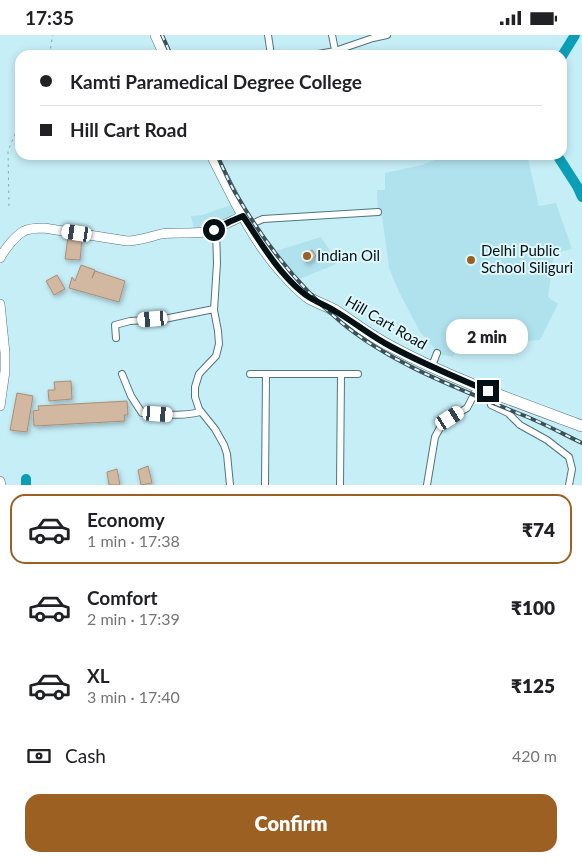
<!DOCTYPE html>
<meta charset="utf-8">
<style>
body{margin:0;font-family:Lato,sans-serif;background:#f2f2f2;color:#202124;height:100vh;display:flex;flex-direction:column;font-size:19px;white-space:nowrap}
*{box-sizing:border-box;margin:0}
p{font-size:16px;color:#757577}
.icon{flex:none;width:28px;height:28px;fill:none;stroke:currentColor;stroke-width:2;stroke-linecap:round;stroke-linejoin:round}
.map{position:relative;height:450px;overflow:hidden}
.details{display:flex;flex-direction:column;background:#fff;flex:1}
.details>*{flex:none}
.guide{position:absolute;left:15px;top:15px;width:552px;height:110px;border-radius:15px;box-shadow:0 2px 8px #0003;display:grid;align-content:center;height:110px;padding:0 25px;background:#fff}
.end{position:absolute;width:22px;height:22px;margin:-11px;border:6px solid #031114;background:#fff;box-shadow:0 0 0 2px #fff}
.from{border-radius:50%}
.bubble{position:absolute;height:35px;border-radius:15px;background:#fff;box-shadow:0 2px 8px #0003;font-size:16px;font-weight:800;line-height:35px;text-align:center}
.car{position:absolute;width:15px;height:30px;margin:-15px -8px;border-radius:6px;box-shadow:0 0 4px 1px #0007;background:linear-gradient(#fff 24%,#345 0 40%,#fff 0 76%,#345 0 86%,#fff 0)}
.guide b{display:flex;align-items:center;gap:18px;height:48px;font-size:19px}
.guide b+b{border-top:1px solid #e0e0e0}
.guide i{width:12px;height:12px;background:#202124}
ul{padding:9px 0 0;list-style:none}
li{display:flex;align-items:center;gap:15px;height:70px;margin:0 10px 8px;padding:0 15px;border:2px solid transparent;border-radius:15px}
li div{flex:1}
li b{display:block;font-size:19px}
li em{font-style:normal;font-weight:800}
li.on{border-color:#9d6023}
li>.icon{width:45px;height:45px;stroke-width:1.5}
.pay{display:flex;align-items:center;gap:12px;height:55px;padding:0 25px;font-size:19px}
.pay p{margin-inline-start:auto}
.primary-button{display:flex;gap:10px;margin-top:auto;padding:10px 25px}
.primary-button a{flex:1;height:58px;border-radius:15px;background:#9d6023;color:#fff;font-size:20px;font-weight:800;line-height:58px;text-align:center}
.status{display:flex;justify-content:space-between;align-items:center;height:35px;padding:0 25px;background:#fff;direction:ltr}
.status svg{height:14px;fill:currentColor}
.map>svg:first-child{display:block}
.built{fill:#b0e2ee}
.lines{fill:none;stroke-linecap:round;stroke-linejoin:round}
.river{stroke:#0b9fb7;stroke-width:10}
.building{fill:#d2b7a1;stroke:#a88f79;filter:url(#shadow)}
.street-casing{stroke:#50757d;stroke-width:8}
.secondary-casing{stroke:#50757d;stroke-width:10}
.highway-casing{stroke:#50757d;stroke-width:12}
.path{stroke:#88a7ae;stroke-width:1;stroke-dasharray:2.5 4;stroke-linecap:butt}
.street{stroke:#fff;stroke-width:6}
.secondary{stroke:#fff;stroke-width:9}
.highway{stroke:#fff;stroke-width:11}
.rail-casing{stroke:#3c5156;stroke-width:4}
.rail{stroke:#e0f8fd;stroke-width:2;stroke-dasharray:5.5;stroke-linecap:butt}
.route{stroke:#031114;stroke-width:6}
.poi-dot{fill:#9d6023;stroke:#e0f8fd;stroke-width:2}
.labels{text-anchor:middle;stroke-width:4;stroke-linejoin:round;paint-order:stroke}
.poi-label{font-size:15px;fill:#031114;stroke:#e0f8fd;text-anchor:start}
.street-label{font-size:15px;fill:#031114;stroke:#e0f8fd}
</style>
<div class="status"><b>17:35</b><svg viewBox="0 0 49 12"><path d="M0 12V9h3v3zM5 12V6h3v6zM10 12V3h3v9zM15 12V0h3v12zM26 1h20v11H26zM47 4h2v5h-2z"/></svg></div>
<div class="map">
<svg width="582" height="450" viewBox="0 0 582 450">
<defs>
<filter id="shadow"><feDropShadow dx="1.5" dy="2.5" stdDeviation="2.5" flood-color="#0004"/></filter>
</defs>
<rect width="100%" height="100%" fill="#c6eef7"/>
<path class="built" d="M 443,120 L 527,120 L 539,171 L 556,168 L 572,214 L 554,218 L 548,262 L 558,269 L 540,305 L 478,310 L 468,309 L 466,318 L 456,315 L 453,322 L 434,318 L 435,314 L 420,297 L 399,257 L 389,233 L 382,181 L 378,181 L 377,155 L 385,155 L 385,138 L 422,130 L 444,121 Z
M 231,170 L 237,180 L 212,190 L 194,194 L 191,181 L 202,180 Z
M 321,202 L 337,227 L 334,230 L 299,244 L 276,216 Z"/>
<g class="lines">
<path class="river" d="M 562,21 L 575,0
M 557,120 L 577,151 L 582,162
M 26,444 L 26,450"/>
</g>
<path class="building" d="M 68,202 L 82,204 L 80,225 L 65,224 Z
M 312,215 L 316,221 L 307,228 L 303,222 Z
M 81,230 L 95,235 L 92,243 L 95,236 L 125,246 L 119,267 L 69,253 L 72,242 L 75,246 Z
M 57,240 L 65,254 L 54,260 L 46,246 Z
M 71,346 L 72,364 L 49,366 L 48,355 L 55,355 L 54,347 Z
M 17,358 L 33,361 L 27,397 L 10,395 Z
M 127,366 L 128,380 L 124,380 L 125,386 L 34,391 L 33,376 L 39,375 L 38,371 Z
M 148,431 L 152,448 L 141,450 L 138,435 Z
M 117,434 L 120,450 L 109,450 L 107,437 Z"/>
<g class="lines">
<defs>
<path id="street" d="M 268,0 L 271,20
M 332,0 L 336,20
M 313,20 L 335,16 L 373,3 L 387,0
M 249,190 L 263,184 L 378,177
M 216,194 L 217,228 L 214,275 L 218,296 L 219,309 L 216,321 L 199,339 L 195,352 L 195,362 L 199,374 L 215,394 L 224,410 L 227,419 L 230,450
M 116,303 L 115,290 L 130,286 L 164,284 L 214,274
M 432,331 L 437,318
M 122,339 L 131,361 L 142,378 C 162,379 181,382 200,377
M 250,339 L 358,339
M 488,356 L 491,370 L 508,378 L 520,390 L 547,405 L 569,422 L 572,434 L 569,450
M 265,450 L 266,339
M 340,450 L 341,339
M 427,450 L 435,402 L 441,391 L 450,383 L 467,373 L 478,352"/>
<path id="secondary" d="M 0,223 C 5,214 15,201 24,196 C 30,193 37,193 44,193 L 127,206 C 139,206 149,202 161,199 C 175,197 190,199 204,197 C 217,195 230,186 243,181
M 0,269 L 5,318 L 5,336 L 0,371
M 0,446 L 1,450"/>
<path id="highway" d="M 156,0 L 165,20
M 212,120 C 232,159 252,204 282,237 C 290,246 299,256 309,263 C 318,268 327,271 336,276 C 354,288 371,301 390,311 C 451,344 517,367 582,391"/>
</defs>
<use href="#street" class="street-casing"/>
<use href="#secondary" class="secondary-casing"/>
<use href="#highway" class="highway-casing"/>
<path class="path" d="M 50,20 L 51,9 L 53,0
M 9,171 L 8,116 L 12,106 L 20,88"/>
<use href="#street" class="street"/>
<use href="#secondary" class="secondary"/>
<use href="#highway" class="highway"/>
<defs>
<path id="rail" d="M 162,0 L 171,20
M 217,120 C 224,135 230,150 239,164 C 266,210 301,254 342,288 C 393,330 460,354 520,379 C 541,387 561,398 582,408"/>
</defs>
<use href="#rail" class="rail-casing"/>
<use href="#rail" class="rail"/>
</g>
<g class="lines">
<path class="route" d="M 214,195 L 229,187 L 243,181 C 261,208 277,236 302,257 C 312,266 324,269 335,276 C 354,287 371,301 390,311 C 421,328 455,342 488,356"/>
</g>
<g class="poi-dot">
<circle cx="307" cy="221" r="5"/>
<circle cx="471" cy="225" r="5"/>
</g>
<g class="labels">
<g class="poi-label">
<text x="481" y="221">Delhi Public<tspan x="481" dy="17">School Siliguri</tspan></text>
<text x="317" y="226">Indian Oil</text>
</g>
<g class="street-label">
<text transform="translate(386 288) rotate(30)" y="5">Hill Cart Road</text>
</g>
</g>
</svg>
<i class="end from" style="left:214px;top:195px"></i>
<i class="end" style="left:488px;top:356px"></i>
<div class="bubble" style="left:446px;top:284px;width:82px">2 min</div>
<i class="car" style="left:77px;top:198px;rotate:279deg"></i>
<i class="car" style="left:153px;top:284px;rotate:265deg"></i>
<i class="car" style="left:158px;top:379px;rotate:94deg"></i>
<i class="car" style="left:450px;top:383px;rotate:58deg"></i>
<div class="guide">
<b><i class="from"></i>Kamti Paramedical Degree College</b>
<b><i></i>Hill Cart Road</b>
</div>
</div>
<section class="details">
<ul>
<li class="on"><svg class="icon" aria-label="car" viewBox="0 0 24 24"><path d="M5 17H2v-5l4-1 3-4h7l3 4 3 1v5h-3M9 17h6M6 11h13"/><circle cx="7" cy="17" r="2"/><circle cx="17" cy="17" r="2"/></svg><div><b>Economy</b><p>1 min · 17:38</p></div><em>₹74</em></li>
<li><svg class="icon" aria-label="car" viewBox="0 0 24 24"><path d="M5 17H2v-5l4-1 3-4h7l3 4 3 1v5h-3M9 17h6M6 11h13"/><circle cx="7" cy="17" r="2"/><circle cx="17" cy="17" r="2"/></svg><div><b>Comfort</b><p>2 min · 17:39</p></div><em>₹100</em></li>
<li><svg class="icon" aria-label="car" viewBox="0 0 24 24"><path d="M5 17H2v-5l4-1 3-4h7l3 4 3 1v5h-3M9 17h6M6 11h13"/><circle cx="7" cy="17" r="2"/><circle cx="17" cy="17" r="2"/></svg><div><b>XL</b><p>3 min · 17:40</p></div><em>₹125</em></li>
</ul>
<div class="pay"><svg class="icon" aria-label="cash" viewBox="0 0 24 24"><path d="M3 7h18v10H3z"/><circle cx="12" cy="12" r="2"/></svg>Cash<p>420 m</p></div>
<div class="primary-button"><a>Confirm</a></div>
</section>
